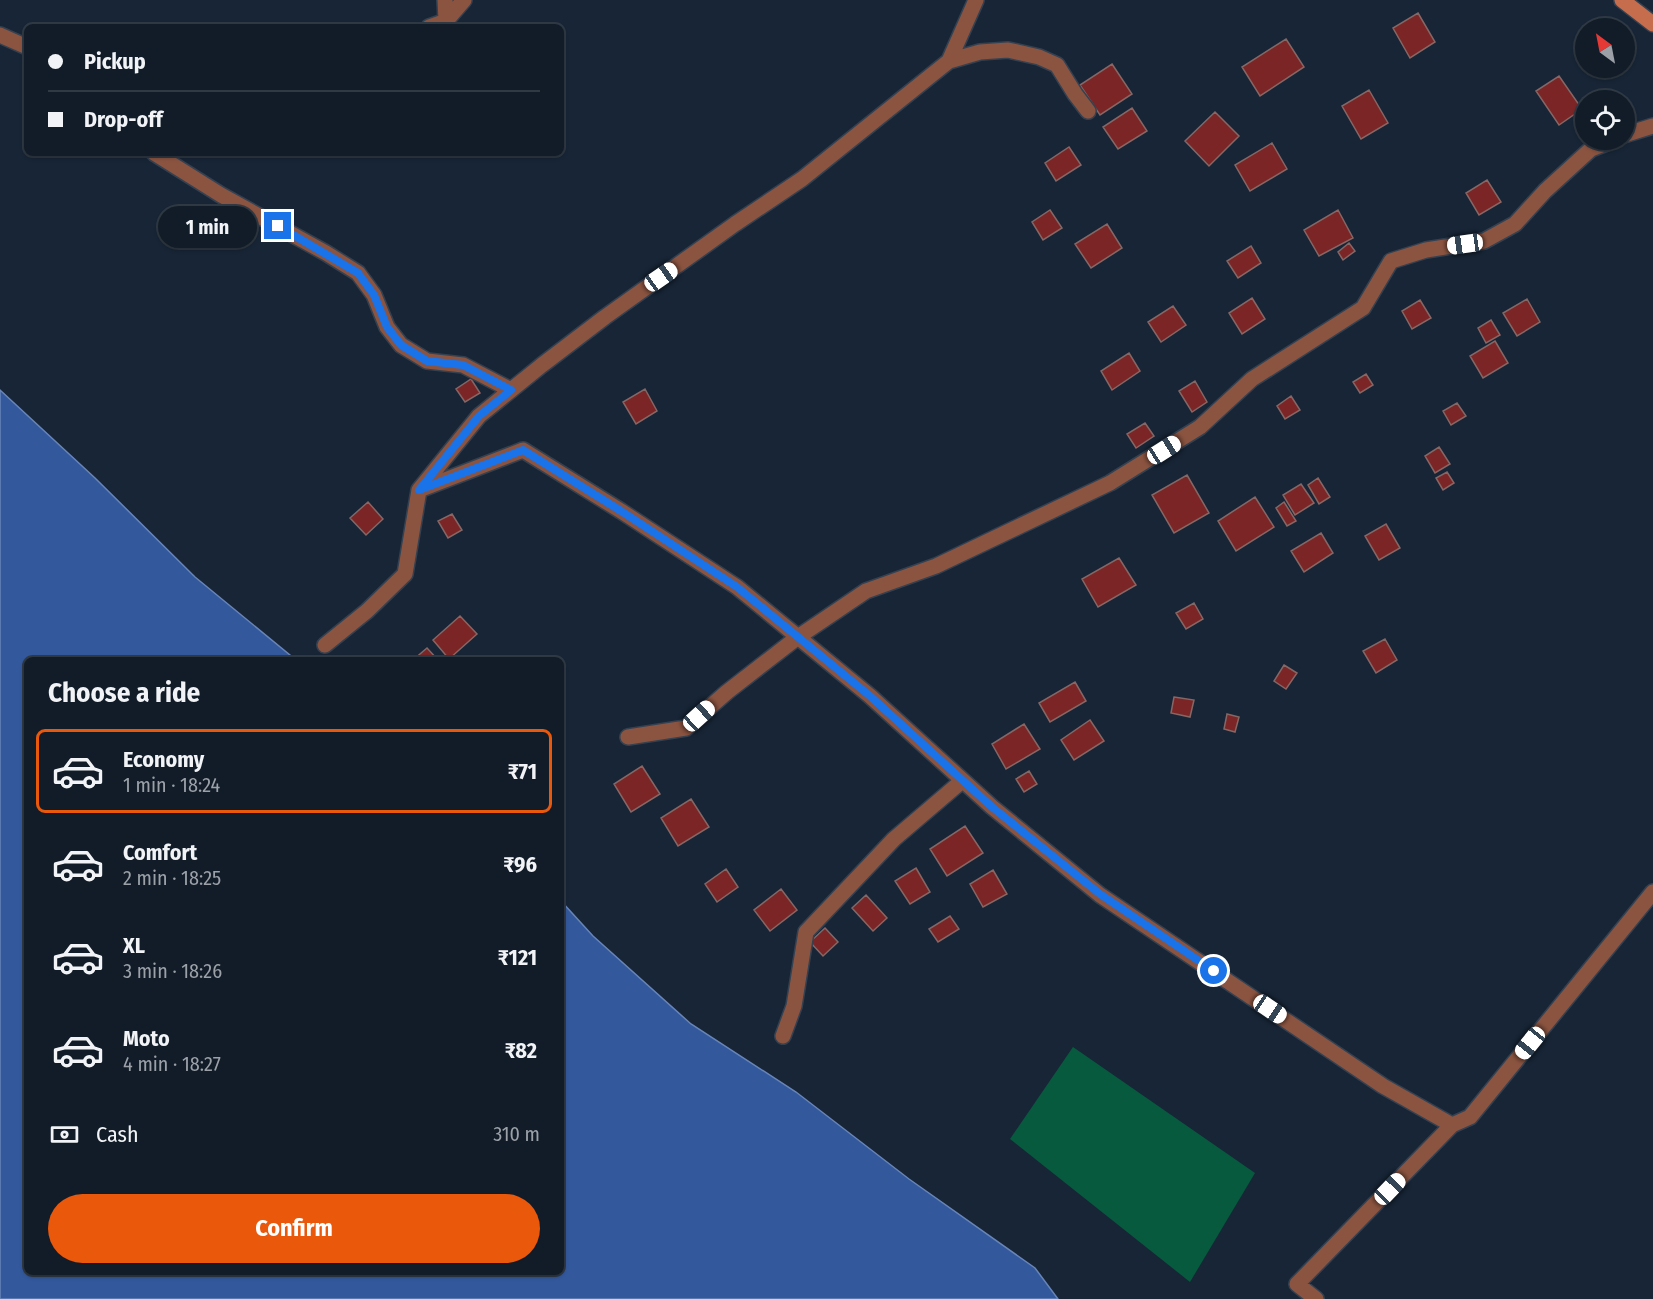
<!DOCTYPE html>
<meta charset="utf-8">
<style>
body{margin:0;font-family:"Fira Sans Condensed",sans-serif;background:#1a2530;color:#f1f3f6;height:100vh;display:flex;flex-direction:column;font-size:22px;white-space:nowrap}
*{box-sizing:border-box;margin:0}
p{font-size:20px;color:#9ca1a8}
.icon{flex:none;width:33px;height:33px;fill:none;stroke:currentColor;stroke-width:2;stroke-linecap:round;stroke-linejoin:round}
.map{position:relative;flex:1;overflow:hidden}
.drawer{position:absolute;left:24px;top:657px;width:540px;height:618px;display:flex;flex-direction:column;background:#111c28;border-radius:9px;box-shadow:0 2px 4px #0004,0 0 0 2px #303a45}
.drawer>*{flex:none}
.hud{position:absolute;left:24px;top:24px;width:540px;height:132px;border-radius:9px;box-shadow:0 2px 4px #0004,0 0 0 2px #303a45;display:grid;align-content:center;height:132px;padding:0 24px;background:#111c28}
.needle{width:39px;rotate:328deg}
.buttons{position:absolute;left:1575px;top:18px;display:grid;gap:12px}
.buttons a{display:grid;place-items:center;width:60px;height:60px;border-radius:50%;background:#111c28;box-shadow:0 2px 4px #0004,0 0 0 2px #303a45;font-size:30px}
.end{position:absolute;width:27px;height:27px;margin:-14px;border:8px solid #1a73e8;background:#fff;box-shadow:0 0 0 3px #fff}
.from{border-radius:50%}
.bubble{position:absolute;height:42px;border-radius:21px;background:#111c28;box-shadow:0 2px 4px #0004,0 0 0 2px #303a45;font-size:20px;font-weight:700;line-height:42px;text-align:center}
.car{position:absolute;width:18px;height:36px;margin:-18px -9px;border-radius:8px;box-shadow:0 0 4px 2px #0007;background:linear-gradient(#fff 24%,#345 0 40%,#fff 0 76%,#345 0 86%,#fff 0)}
.hud b{display:flex;align-items:center;gap:21px;height:57px;font-size:22px}
.hud b+b{border-top:2px solid #303a45}
.hud i{width:15px;height:15px;background:#f1f3f6}
ul{padding:0;list-style:none}
li{display:flex;align-items:center;gap:18px;height:84px;margin:0 12px 9px;padding:0 12px;border:3px solid transparent;border-radius:9px}
li div{flex:1}
li b{display:block;font-size:22px}
li em{font-style:normal;font-weight:700}
li.selected{border-color:#ea580c}
li>.icon{width:54px;height:54px;stroke-width:1.5}
h2{padding:0 24px;font-size:27px;line-height:72px}
.pay{display:flex;align-items:center;gap:15px;height:66px;padding:0 24px;font-size:22px}
.pay p{margin-inline-start:auto}
.button{display:flex;gap:12px;margin-top:auto;padding:12px 24px}
.button a{flex:1;height:69px;border-radius:36px;background:#ea580c;color:#fff;font-size:24px;font-weight:700;line-height:69px;text-align:center}
.map>svg:first-child{display:block}
.green{fill:#085a3e}
.water{fill:#33589c;stroke:#6885b8;stroke-width:1.5}
.building{fill:#7b2526;stroke:#856765;stroke-width:1.5}
.lines{fill:none;stroke-linecap:round;stroke-linejoin:round}
.minor-casing{stroke:#344151;stroke-width:18}
.secondary-casing{stroke:#344151;stroke-width:18}
.minor{stroke:#8b5440;stroke-width:15}
.secondary{stroke:#c56d4d;stroke-width:15}
.route{stroke:#1a73e8;stroke-width:8}
</style>
<div class="map">
<svg width="1653" height="1299" viewBox="0 0 1653 1299">
<rect width="100%" height="100%" fill="#172536"/>
<path class="green" d="M 1073,1047 L 1255,1173 L 1190,1282 L 1010,1139 Z"/>
<path class="water" d="M 0,390 L 95,478 L 195,577 L 296,660 L 27,660 L 27,1272 L 561,1272 L 561,901 L 593,936 L 691,1024 L 796,1092 L 909,1179 L 1035,1268 L 1058,1299 L 0,1299 Z"/>
<path class="building" d="M 1418,13 L 1435,42 L 1410,58 L 1393,28 Z
M 1286,39 L 1304,67 L 1260,96 L 1242,67 Z
M 1112,64 L 1132,94 L 1100,115 L 1080,85 Z
M 1559,76 L 1582,109 L 1559,125 L 1536,91 Z
M 1369,90 L 1388,123 L 1361,139 L 1342,106 Z
M 1132,108 L 1147,131 L 1118,149 L 1103,127 Z
M 1215,112 L 1239,136 L 1209,166 L 1185,141 Z
M 1272,143 L 1287,169 L 1250,191 L 1235,165 Z
M 1069,147 L 1081,165 L 1056,181 L 1045,163 Z
M 1487,180 L 1501,202 L 1479,215 L 1466,193 Z
M 1050,210 L 1062,228 L 1043,240 L 1032,222 Z
M 1338,210 L 1353,238 L 1319,256 L 1304,230 Z
M 1107,224 L 1122,248 L 1091,268 L 1075,244 Z
M 1349,243 L 1355,251 L 1343,260 L 1338,252 Z
M 1251,246 L 1261,263 L 1238,278 L 1227,261 Z
M 1252,298 L 1265,319 L 1242,334 L 1229,313 Z
M 1527,299 L 1540,322 L 1517,336 L 1503,313 Z
M 1420,300 L 1431,318 L 1412,329 L 1402,311 Z
M 1173,306 L 1186,325 L 1161,342 L 1148,322 Z
M 1491,320 L 1500,335 L 1486,343 L 1478,328 Z
M 1495,341 L 1508,363 L 1483,378 L 1470,356 Z
M 1129,353 L 1140,371 L 1112,390 L 1101,371 Z
M 1366,374 L 1373,385 L 1360,393 L 1353,382 Z
M 471,379 L 480,393 L 465,402 L 456,389 Z
M 1195,381 L 1207,402 L 1192,412 L 1179,391 Z
M 645,389 L 657,411 L 636,424 L 623,402 Z
M 1291,396 L 1300,410 L 1285,419 L 1277,406 Z
M 1457,403 L 1466,416 L 1451,425 L 1443,411 Z
M 1145,423 L 1154,436 L 1136,448 L 1127,434 Z
M 1439,447 L 1450,464 L 1435,473 L 1425,456 Z
M 1447,472 L 1454,483 L 1443,490 L 1436,478 Z
M 1187,475 L 1209,513 L 1174,533 L 1152,495 Z
M 1318,478 L 1330,497 L 1319,504 L 1308,485 Z
M 1301,484 L 1314,503 L 1295,515 L 1283,495 Z
M 1255,497 L 1274,527 L 1236,551 L 1218,521 Z
M 368,502 L 383,519 L 366,535 L 350,518 Z
M 1284,502 L 1296,521 L 1287,526 L 1276,508 Z
M 452,514 L 462,530 L 448,538 L 438,521 Z
M 1386,524 L 1400,548 L 1379,560 L 1365,536 Z
M 1321,533 L 1333,553 L 1304,572 L 1291,551 Z
M 1119,558 L 1136,585 L 1098,607 L 1082,579 Z
M 1194,603 L 1203,619 L 1186,629 L 1176,613 Z
M 460,616 L 477,634 L 449,659 L 433,640 Z
M 1385,639 L 1397,660 L 1376,673 L 1363,651 Z
M 427,648 L 438,660 L 413,660 Z
M 1284,665 L 1297,673 L 1286,689 L 1274,681 Z
M 1075,682 L 1086,701 L 1050,722 L 1039,703 Z
M 1174,697 L 1194,700 L 1190,717 L 1171,713 Z
M 1227,714 L 1239,717 L 1235,732 L 1224,729 Z
M 1090,720 L 1104,741 L 1074,760 L 1061,740 Z
M 1024,724 L 1040,749 L 1006,769 L 992,744 Z
M 642,766 L 660,794 L 631,812 L 614,784 Z
M 1029,771 L 1037,784 L 1024,792 L 1016,779 Z
M 691,799 L 709,827 L 678,846 L 661,818 Z
M 965,826 L 983,853 L 947,876 L 930,849 Z
M 916,868 L 930,892 L 910,904 L 895,881 Z
M 726,869 L 738,887 L 717,902 L 705,884 Z
M 993,870 L 1007,894 L 983,907 L 970,884 Z
M 781,889 L 797,910 L 770,931 L 754,910 Z
M 866,895 L 887,918 L 873,931 L 852,908 Z
M 950,916 L 959,929 L 938,942 L 929,929 Z
M 825,928 L 838,942 L 823,956 L 810,942 Z"/>
<g class="lines">
<defs>
<path id="minor" d="M 446,21 L 464,0
M 429,27 L 446,21 L 445,0
M 0,35 L 27,47
M 949,61 L 976,0
M 1624,135 L 1653,126
M 154,153 L 221,195 L 326,253 L 358,273 L 374,295 L 387,327 L 401,345 L 427,361 L 463,365 L 511,390
M 419,490 L 523,450 L 621,511 L 737,587 L 870,696 L 992,807 L 1100,895 L 1383,1086 L 1452,1125 L 1470,1117 L 1653,892
M 325,645 L 367,611 L 405,574 L 419,490 L 479,416 L 542,365 L 605,317 L 735,224 L 802,179 L 949,61 L 980,52 L 1008,50 L 1039,57 L 1057,65 L 1075,94 L 1088,111
M 628,737 L 686,728 L 727,692 L 798,637 L 866,591 L 936,566 L 1110,483 L 1200,427 L 1252,379 L 1363,308 L 1391,261 L 1426,250 L 1484,241 L 1515,224 L 1545,191 L 1591,149 L 1614,140
M 783,1036 L 794,1006 L 806,932 L 894,839 L 962,781
M 1316,1299 L 1297,1284 L 1452,1125"/>
<path id="secondary" d="M 1622,0 L 1653,24"/>
</defs>
<use href="#minor" class="minor-casing"/>
<use href="#secondary" class="secondary-casing"/>
<use href="#minor" class="minor"/>
<use href="#secondary" class="secondary"/>
</g>
<g class="lines">
<path class="route" d="M 278,226 L 358,273 L 374,295 L 387,327 L 401,345 L 427,361 L 463,365 L 511,390 L 479,416 L 419,490 L 523,450 L 621,511 L 737,587 L 870,696 L 992,807 L 1100,894 L 1214,971"/>
</g>
</svg>
<div class="buttons">
<a><svg class="needle" viewBox="-14 -14 28 28"><path d="M0-13l5 13h-10z" fill="#e53935"/><path d="M0 13l5-13h-10z" fill="#9ca1a8"/></svg></a>
<a><svg class="icon" aria-label="locate" viewBox="0 0 24 24"><circle cx="12" cy="12" r="6"/><path d="M12 2v4M12 18v4M2 12h4M18 12h4"/></svg></a>
</div>
<i class="end from" style="left:1214px;top:971px"></i>
<i class="end" style="left:278px;top:226px"></i>
<div class="bubble" style="left:158px;top:206px;width:99px">1 min</div>
<i class="car" style="left:1465px;top:244px;rotate:262deg"></i>
<i class="car" style="left:661px;top:277px;rotate:55deg"></i>
<i class="car" style="left:1164px;top:450px;rotate:58deg"></i>
<i class="car" style="left:699px;top:716px;rotate:48deg"></i>
<i class="car" style="left:1270px;top:1009px;rotate:124deg"></i>
<i class="car" style="left:1530px;top:1043px;rotate:219deg"></i>
<i class="car" style="left:1390px;top:1189px;rotate:44deg"></i>
<div class="hud">
<b><i class="from"></i>Pickup</b>
<b><i></i>Drop-off</b>
</div>
<section class="drawer">
<h2>Choose a ride</h2>
<ul>
<li class="selected"><svg class="icon" aria-label="car" viewBox="0 0 24 24"><path d="M5 17H2v-5l4-1 3-4h7l3 4 3 1v5h-3M9 17h6M6 11h13"/><circle cx="7" cy="17" r="2"/><circle cx="17" cy="17" r="2"/></svg><div><b>Economy</b><p>1 min · 18:24</p></div><em>₹71</em></li>
<li><svg class="icon" aria-label="car" viewBox="0 0 24 24"><path d="M5 17H2v-5l4-1 3-4h7l3 4 3 1v5h-3M9 17h6M6 11h13"/><circle cx="7" cy="17" r="2"/><circle cx="17" cy="17" r="2"/></svg><div><b>Comfort</b><p>2 min · 18:25</p></div><em>₹96</em></li>
<li><svg class="icon" aria-label="car" viewBox="0 0 24 24"><path d="M5 17H2v-5l4-1 3-4h7l3 4 3 1v5h-3M9 17h6M6 11h13"/><circle cx="7" cy="17" r="2"/><circle cx="17" cy="17" r="2"/></svg><div><b>XL</b><p>3 min · 18:26</p></div><em>₹121</em></li>
<li><svg class="icon" aria-label="car" viewBox="0 0 24 24"><path d="M5 17H2v-5l4-1 3-4h7l3 4 3 1v5h-3M9 17h6M6 11h13"/><circle cx="7" cy="17" r="2"/><circle cx="17" cy="17" r="2"/></svg><div><b>Moto</b><p>4 min · 18:27</p></div><em>₹82</em></li>
</ul>
<div class="pay"><svg class="icon" aria-label="cash" viewBox="0 0 24 24"><path d="M3 7h18v10H3z"/><circle cx="12" cy="12" r="2"/></svg>Cash<p>310 m</p></div>
<div class="button"><a>Confirm</a></div>
</section>
</div>
